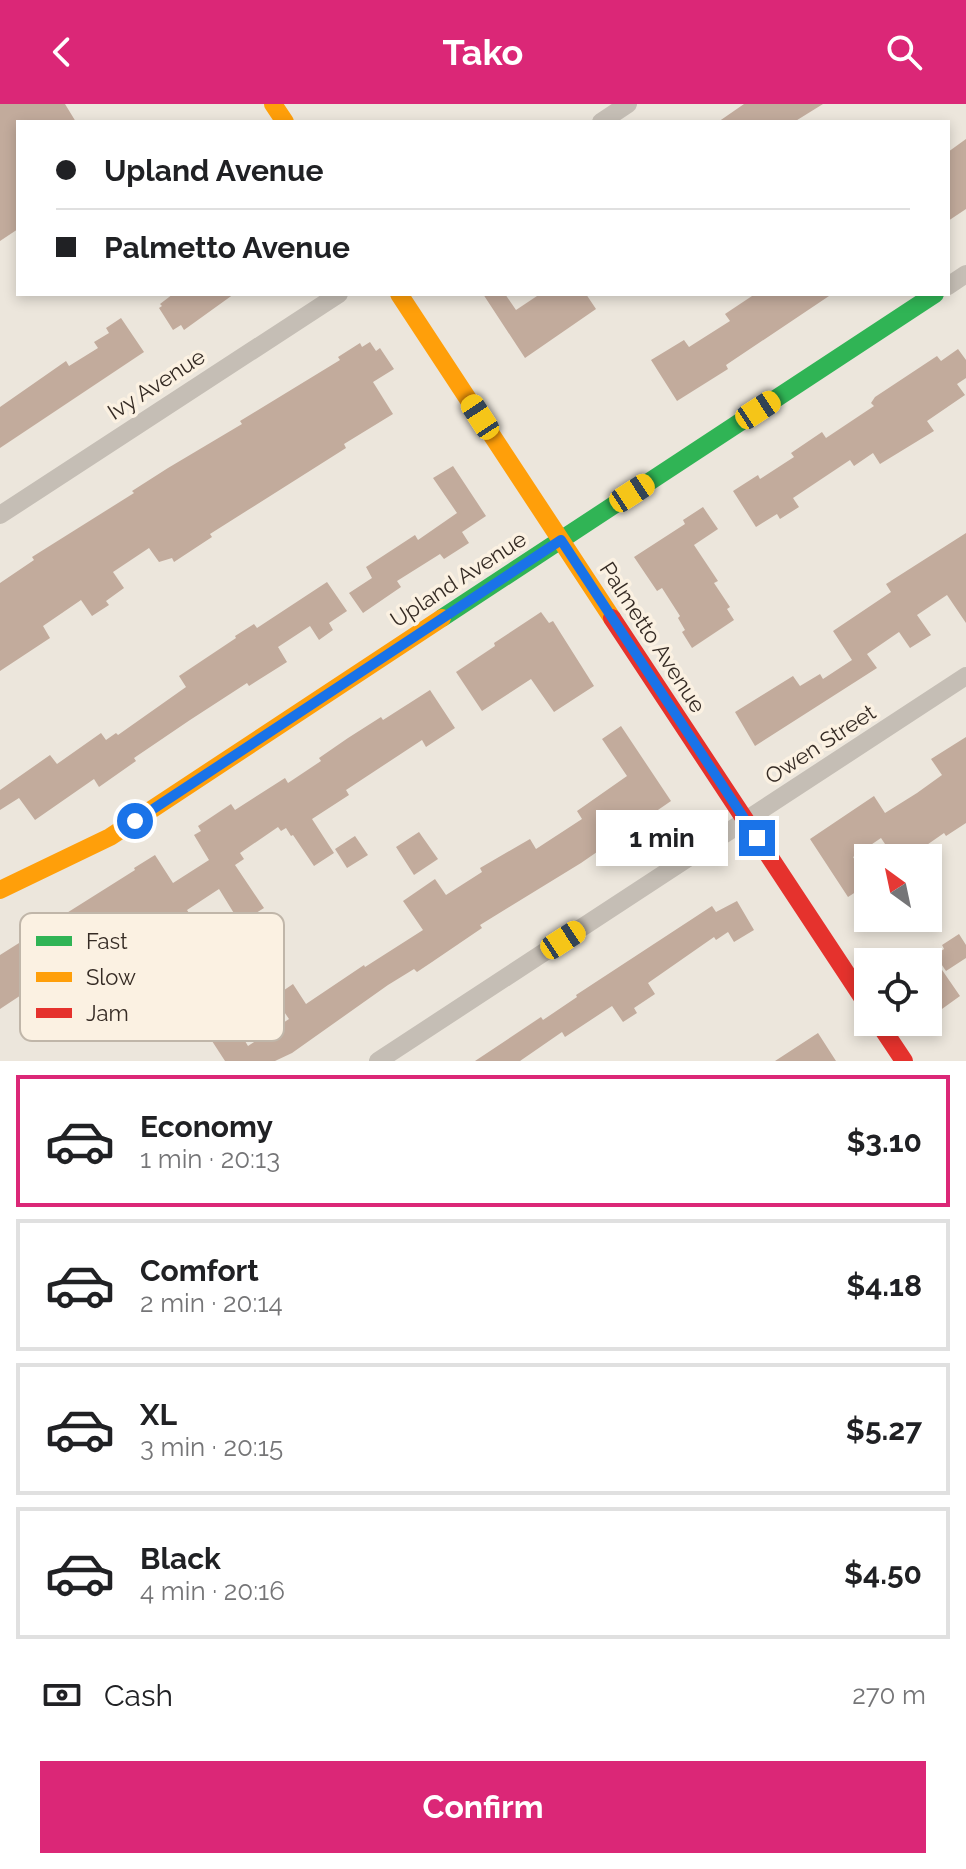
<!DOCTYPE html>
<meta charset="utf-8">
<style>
body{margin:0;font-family:Raleway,sans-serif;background:#f2f2f2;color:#202124;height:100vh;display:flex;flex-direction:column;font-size:30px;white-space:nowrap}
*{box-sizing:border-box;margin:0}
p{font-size:26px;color:#757577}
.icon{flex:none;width:44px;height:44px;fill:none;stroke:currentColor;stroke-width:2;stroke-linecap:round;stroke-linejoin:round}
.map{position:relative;height:957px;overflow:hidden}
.drawer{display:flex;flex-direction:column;background:#fff;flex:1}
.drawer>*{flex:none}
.guide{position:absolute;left:16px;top:16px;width:934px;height:176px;border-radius:0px;box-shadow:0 4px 12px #0003;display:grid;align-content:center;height:176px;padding:0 40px;background:#fff}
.needle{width:52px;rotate:327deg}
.buttons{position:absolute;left:854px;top:740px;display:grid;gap:16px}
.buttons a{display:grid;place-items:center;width:88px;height:88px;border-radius:0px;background:#fff;box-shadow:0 4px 12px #0003;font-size:40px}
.end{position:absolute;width:36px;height:36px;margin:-18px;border:10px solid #1a73e8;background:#fff;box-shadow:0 0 0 4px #fff}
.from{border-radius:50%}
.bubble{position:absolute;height:56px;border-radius:0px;background:#fff;box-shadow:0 4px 12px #0003;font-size:26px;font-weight:700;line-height:56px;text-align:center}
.car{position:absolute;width:24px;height:48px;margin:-24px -12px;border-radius:10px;box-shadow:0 0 6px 2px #0007;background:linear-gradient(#f5c518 24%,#345 0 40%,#f5c518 0 76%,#345 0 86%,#f5c518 0)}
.guide b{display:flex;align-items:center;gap:28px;height:76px;font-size:30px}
.guide b+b{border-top:2px solid #e0e0e0}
.guide i{width:20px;height:20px;background:#202124}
ul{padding:14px 0 0;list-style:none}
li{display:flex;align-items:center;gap:24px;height:132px;margin:0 16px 12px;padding:0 24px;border:4px solid #e0e0e0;border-radius:0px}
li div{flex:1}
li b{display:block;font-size:30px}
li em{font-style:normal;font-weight:700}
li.on{border-color:#db2777}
li>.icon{width:72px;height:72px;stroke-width:1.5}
.pay{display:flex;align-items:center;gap:20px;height:88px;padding:0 40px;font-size:30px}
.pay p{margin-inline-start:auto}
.cta{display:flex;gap:16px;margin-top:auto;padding:16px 40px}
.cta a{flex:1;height:92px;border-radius:0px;background:#db2777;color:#fff;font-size:32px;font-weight:700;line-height:92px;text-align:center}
header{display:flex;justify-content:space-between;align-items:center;height:104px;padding:0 40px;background:#db2777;color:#fff;font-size:36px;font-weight:700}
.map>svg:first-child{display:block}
.building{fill:#c2ab9c}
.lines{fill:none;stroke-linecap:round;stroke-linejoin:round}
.street{stroke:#c5beb5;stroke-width:18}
.fast{stroke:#30b455;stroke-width:18}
.slow{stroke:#ff9f0a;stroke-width:18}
.jam{stroke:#e5322d;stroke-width:18}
.route{stroke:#1a73e8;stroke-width:10}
.labels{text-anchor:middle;stroke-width:7;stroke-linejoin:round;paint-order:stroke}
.street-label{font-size:22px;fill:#352b24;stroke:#fbf1e2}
.key{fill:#fbf1e2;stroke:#c0b6a9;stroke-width:2}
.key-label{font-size:22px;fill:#352b24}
</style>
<header><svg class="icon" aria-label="back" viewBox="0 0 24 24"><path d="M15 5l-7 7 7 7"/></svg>Tako<svg class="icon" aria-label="search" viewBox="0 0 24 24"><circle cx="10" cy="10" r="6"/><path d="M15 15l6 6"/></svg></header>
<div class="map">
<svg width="966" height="957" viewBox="0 0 966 957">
<rect width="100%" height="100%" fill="#ece6dc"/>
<path class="building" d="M 0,0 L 65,0 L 76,18 L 18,18 L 18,125 L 0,137 Z
M 744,0 L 823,0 L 794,18 L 718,18 Z
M 966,35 L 966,105 L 948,117 L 948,48 Z
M 173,190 L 234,190 L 184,226 L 181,221 L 173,226 L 159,204 L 162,202 L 160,200 Z
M 483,190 L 505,190 L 516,206 L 540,190 L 586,190 L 596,205 L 525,254 Z
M 755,190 L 832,190 L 726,261 L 728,265 L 677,297 L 651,256 L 684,236 L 689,243 L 730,217 L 725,210 Z
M 121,214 L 144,248 L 0,344 L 0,303 L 66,257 L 69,262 L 98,244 L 94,238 L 109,229 L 106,224 Z
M 370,238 L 376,247 L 380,244 L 394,265 L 373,278 L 393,310 L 344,340 L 346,344 L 210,430 L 212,433 L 174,458 L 172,454 L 159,458 L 149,444 L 113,468 L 124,484 L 106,497 L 109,501 L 92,512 L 81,496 L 43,522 L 50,534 L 0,567 L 0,479 L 34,456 L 32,453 L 134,389 L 132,387 L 168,364 L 242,320 L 240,317 L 340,256 L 338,253 L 360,239 L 362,243 Z
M 958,245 L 966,256 L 966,274 L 957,280 L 965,291 L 927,317 L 934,327 L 880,360 L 873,349 L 854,362 L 850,356 L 793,394 L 799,403 L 780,415 L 777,410 L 756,423 L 733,387 L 758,371 L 760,375 L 794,353 L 791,349 L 822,328 L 826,334 L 874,302 L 871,299 L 875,293 L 937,252 L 941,257 Z
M 453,362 L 486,412 L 462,428 L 469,439 L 444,455 L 440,450 L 397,477 L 401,483 L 363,509 L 349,489 L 372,474 L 366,463 L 415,431 L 418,436 L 457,409 L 433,374 Z
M 703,403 L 718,425 L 694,441 L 718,477 L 714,479 L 730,503 L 727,505 L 734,516 L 692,544 L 682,528 L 685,526 L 678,514 L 680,512 L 662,484 L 657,487 L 634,453 L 685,420 L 683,416 Z
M 966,429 L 966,519 L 947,491 L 917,511 L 931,531 L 910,544 L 899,528 L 867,550 L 877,564 L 755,642 L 735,608 L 793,572 L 800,582 L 820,570 L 823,575 L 852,556 L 833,527 L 891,488 L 886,480 Z
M 327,478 L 347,507 L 329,519 L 333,526 L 319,536 L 310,522 L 278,543 L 287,558 L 249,582 L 247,579 L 190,616 L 134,654 L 136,657 L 99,683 L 94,675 L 35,716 L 19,694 L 0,706 L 0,686 L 50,651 L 57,660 L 101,629 L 106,636 L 116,629 L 118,631 L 186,583 L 179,572 L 236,534 L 235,532 L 254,520 L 257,524 Z
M 541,508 L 549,519 L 553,517 L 594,582 L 554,608 L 531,575 L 482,607 L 456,568 L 495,542 L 494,539 Z
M 430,586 L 455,624 L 426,643 L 422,636 L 346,686 L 349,691 L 312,715 L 334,749 L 314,762 L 293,731 L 291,732 L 286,724 L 281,727 L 278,723 L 240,749 L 244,755 L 235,761 L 264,804 L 240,819 L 219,785 L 187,806 L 194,817 L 178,827 L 171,815 L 168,817 L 166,813 L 123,840 L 119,835 L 63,871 L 59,866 L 0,905 L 0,851 L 135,766 L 134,764 L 155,751 L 173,779 L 209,756 L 194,731 L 201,727 L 198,722 L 231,700 L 235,706 L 285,674 L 288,679 L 321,657 L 319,654 L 348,634 L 381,613 L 383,616 Z
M 621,622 L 671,697 L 581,759 L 480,821 L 482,824 L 432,858 L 417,868 L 414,865 L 388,881 L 292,949 L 275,957 L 225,957 L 212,937 L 236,922 L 248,942 L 289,915 L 274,893 L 293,880 L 306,900 L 364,861 L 365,863 L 423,826 L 403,797 L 435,775 L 446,791 L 482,768 L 480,764 L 530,735 L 536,745 L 582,715 L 577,707 L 627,672 L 602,635 Z
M 966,633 L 966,719 L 946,732 L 944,729 L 911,752 L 904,741 L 891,749 L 881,734 L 853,753 L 868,775 L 868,780 L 848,793 L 810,735 L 874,692 L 885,709 L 917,689 L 942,671 L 931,655 Z
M 419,728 L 438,755 L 414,771 L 396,743 Z
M 355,732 L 368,751 L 347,764 L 335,745 Z
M 737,797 L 754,826 L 734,838 L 728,828 L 716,836 L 714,833 L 648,879 L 655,890 L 634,904 L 637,909 L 623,918 L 612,902 L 565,933 L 562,928 L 520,957 L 475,957 L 541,913 L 543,916 L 577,893 L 576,891 L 712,802 L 716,808 Z
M 959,830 L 966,841 L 966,854 L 946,867 L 935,851 L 944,845 L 942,841 Z
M 940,863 L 960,892 L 935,910 L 928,899 L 928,871 Z
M 818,929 L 836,957 L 775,957 Z"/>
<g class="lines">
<path class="street" d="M 601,18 L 628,0
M 948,182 L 966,170
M 0,411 L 339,190
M 378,957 L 966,572"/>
<path class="fast" d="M 442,514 L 935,190"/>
<path class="slow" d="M 273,0 L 285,18
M 399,190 L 612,514
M 0,786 L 110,733 L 442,514"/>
<path class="jam" d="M 612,514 L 868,902
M 878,918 L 904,957"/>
</g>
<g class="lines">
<path class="route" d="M 135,717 L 561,436 L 757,734"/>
</g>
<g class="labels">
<g class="street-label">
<text transform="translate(156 280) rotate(-33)" y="8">Ivy Avenue</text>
<text transform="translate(458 475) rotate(-33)" y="8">Upland Avenue</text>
<text transform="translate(653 533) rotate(57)" y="8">Palmetto Avenue</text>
<text transform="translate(820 640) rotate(-33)" y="8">Owen Street</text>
</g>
</g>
<rect x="20" y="809" width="264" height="128" rx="12" class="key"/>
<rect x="36" y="832" width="36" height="10" fill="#30b455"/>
<rect x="36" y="868" width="36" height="10" fill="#ff9f0a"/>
<rect x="36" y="904" width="36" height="10" fill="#e5322d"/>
<g class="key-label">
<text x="86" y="845">Fast</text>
<text x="86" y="881">Slow</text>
<text x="86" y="917">Jam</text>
</g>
</svg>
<div class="buttons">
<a><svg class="needle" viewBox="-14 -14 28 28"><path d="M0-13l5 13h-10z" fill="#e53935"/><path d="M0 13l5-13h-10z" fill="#757577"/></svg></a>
<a><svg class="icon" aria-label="locate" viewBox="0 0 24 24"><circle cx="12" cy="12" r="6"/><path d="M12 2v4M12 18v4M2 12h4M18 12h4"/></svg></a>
</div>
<i class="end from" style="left:135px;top:717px"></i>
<i class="end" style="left:757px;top:734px"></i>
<div class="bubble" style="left:596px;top:706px;width:132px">1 min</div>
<i class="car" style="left:758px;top:306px;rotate:57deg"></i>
<i class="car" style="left:480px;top:313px;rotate:327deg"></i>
<i class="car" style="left:632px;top:389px;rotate:57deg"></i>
<i class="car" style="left:563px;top:836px;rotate:57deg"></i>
<div class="guide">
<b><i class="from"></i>Upland Avenue</b>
<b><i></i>Palmetto Avenue</b>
</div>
</div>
<section class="drawer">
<ul>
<li class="on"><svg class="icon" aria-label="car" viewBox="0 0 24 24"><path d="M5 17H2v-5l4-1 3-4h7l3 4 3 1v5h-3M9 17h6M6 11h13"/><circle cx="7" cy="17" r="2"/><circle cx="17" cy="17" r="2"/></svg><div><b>Economy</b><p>1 min · 20:13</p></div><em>$3.10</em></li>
<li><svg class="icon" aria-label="car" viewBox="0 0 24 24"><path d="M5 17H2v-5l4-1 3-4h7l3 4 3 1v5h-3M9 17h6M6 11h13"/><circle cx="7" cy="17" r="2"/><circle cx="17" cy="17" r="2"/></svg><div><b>Comfort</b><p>2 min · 20:14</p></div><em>$4.18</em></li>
<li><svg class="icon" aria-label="car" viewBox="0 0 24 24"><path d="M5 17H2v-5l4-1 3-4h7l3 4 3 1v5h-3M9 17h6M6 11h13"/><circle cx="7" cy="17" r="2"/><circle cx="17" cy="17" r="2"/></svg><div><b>XL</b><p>3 min · 20:15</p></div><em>$5.27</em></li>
<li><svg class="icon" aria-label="car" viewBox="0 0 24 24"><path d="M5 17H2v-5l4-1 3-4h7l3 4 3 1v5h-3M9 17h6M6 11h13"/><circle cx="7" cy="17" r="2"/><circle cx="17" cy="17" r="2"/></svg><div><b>Black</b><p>4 min · 20:16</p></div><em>$4.50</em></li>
</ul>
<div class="pay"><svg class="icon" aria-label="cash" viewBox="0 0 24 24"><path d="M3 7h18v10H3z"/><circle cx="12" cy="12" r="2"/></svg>Cash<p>270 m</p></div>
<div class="cta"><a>Confirm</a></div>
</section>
